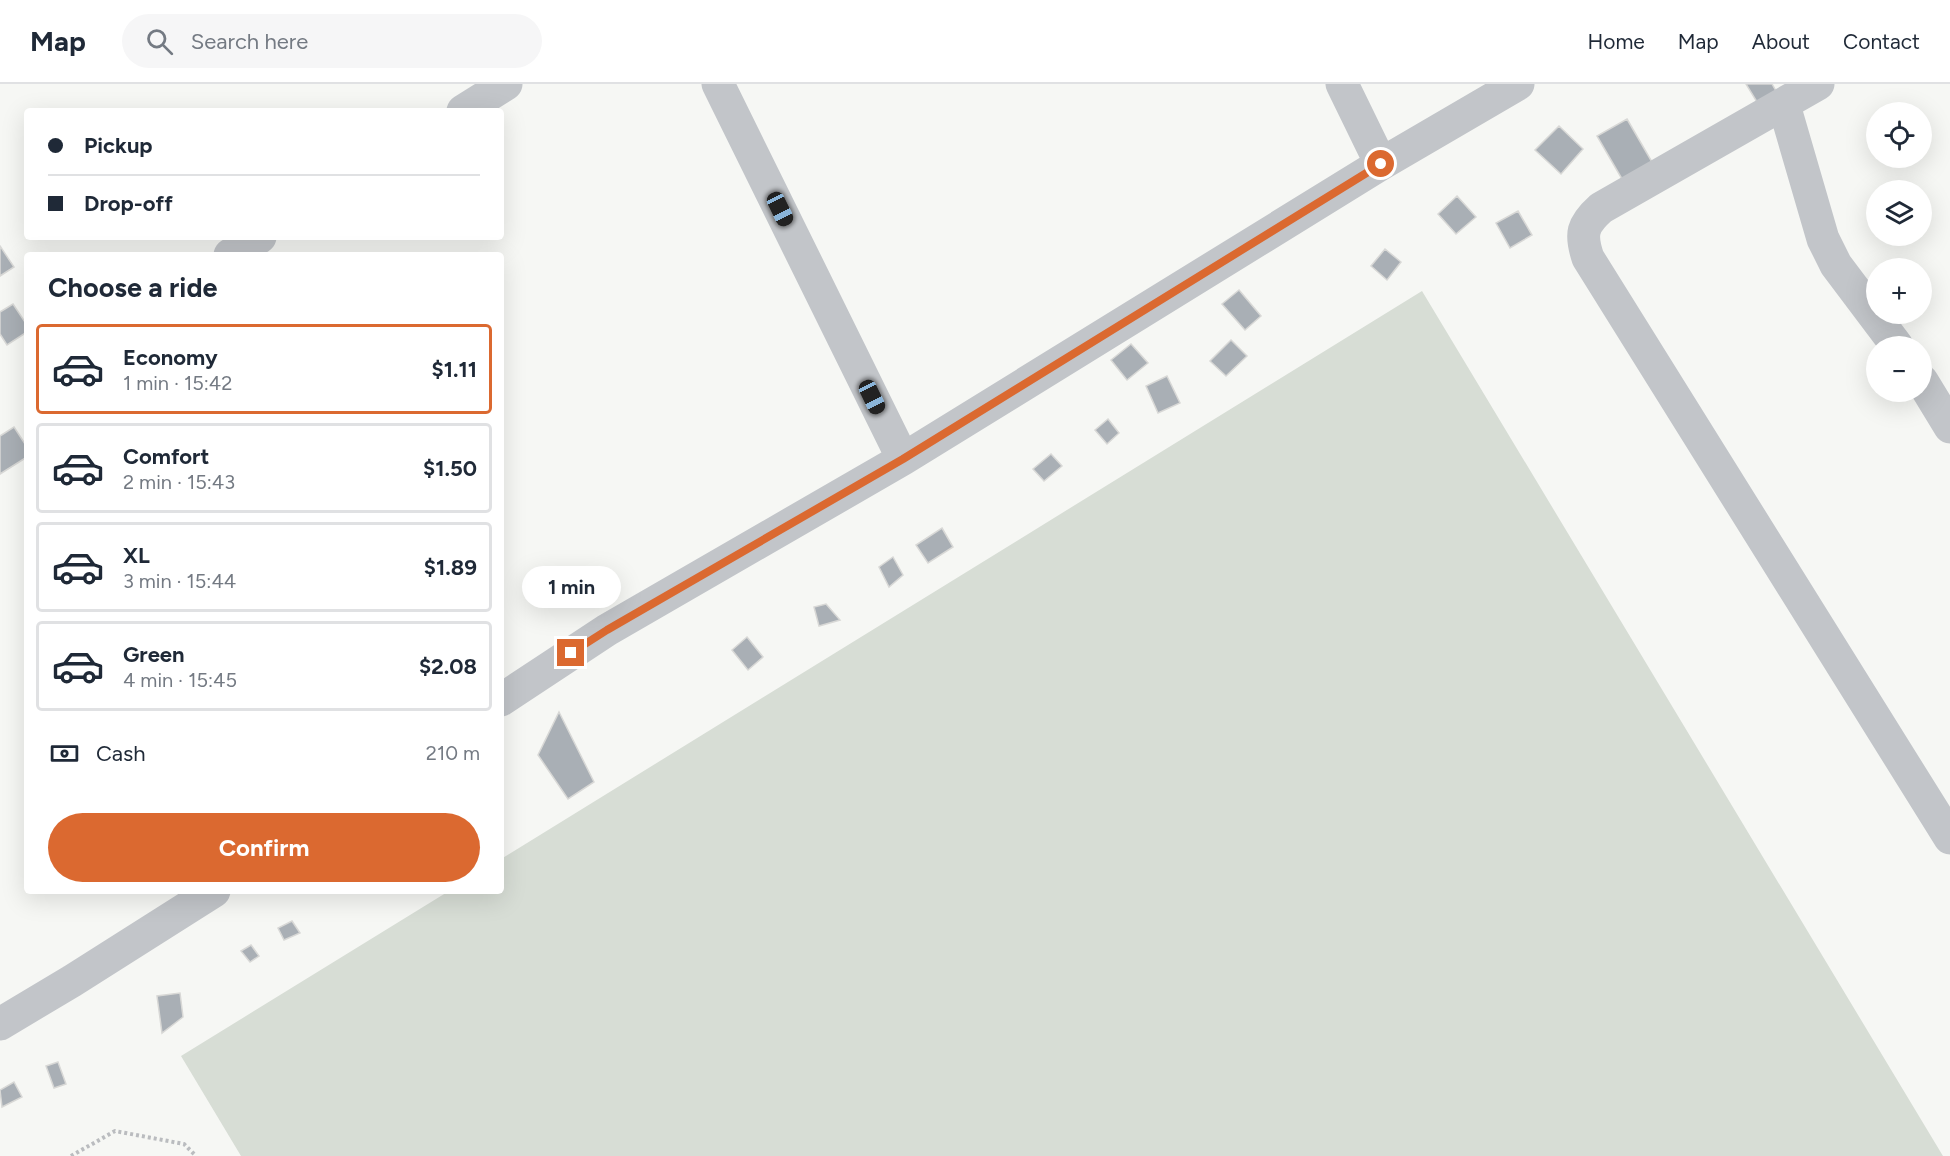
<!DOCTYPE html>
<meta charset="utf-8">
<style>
body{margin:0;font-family:Figtree,sans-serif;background:#f6f6f7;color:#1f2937;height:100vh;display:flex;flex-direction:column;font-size:22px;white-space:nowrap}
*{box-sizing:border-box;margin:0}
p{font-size:20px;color:#747a83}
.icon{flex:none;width:33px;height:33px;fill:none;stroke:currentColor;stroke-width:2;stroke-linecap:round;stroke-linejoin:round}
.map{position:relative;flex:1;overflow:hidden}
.drawer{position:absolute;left:24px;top:168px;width:480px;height:642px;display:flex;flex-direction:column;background:#fff;border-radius:6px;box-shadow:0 6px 24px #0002}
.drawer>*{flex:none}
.top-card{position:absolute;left:24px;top:24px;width:480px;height:132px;border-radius:6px;box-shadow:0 6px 24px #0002;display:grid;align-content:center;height:132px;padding:0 24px;background:#fff}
.fabs{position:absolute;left:1866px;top:18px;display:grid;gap:12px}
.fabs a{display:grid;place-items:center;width:66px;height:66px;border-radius:50%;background:#fff;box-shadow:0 6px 24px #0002;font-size:30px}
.end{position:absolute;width:27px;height:27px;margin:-14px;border:8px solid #db6930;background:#fff;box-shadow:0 0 0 3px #fff}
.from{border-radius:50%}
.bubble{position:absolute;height:42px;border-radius:21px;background:#fff;box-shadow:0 6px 24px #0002;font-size:20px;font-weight:700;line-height:42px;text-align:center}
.car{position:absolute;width:18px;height:36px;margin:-18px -9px;border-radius:8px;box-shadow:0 0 4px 2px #0007;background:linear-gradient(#222 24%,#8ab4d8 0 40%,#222 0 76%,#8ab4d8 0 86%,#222 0)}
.top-card b{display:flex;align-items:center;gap:21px;height:57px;font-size:22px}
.top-card b+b{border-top:2px solid #e0e1e3}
.top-card i{width:15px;height:15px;background:#1f2937}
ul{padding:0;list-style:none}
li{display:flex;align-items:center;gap:18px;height:90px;margin:0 12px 9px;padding:0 12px;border:3px solid #e0e1e3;border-radius:6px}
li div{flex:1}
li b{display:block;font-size:22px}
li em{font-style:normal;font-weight:700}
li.current{border-color:#db6930}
li>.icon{width:54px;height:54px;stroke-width:1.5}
h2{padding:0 24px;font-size:27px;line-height:72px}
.pay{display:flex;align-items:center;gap:15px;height:66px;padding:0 24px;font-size:22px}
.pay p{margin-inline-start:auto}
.action{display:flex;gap:12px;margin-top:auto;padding:12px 24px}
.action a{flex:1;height:69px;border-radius:36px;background:#db6930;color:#fff;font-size:24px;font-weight:700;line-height:69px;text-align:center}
header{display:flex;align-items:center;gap:36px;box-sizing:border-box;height:84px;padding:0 30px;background:#fff;border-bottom:2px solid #e0e1e3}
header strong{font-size:28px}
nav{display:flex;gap:33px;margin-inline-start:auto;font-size:21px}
.search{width:420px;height:54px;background:#f6f6f7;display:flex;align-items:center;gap:15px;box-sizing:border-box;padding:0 21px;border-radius:33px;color:#747a83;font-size:22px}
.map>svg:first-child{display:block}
.green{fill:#d7ddd5}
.building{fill:#a9afb5;stroke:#d8d8d6;stroke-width:1.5}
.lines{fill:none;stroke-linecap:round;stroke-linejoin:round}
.path{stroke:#babcbf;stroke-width:4;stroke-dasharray:3 3;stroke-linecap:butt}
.minor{stroke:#c2c5c9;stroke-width:33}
.route{stroke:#db6930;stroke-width:8}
</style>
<header>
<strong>Map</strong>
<div class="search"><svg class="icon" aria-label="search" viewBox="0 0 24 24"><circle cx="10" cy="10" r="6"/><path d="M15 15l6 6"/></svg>Search here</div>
<nav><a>Home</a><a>Map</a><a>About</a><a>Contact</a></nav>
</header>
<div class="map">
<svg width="1950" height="1072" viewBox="0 0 1950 1072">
<rect width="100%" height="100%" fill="#f6f7f4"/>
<path class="green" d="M 1422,207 L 1943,1072 L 241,1072 L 181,972 L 449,807 L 501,807 L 501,775 Z"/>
<path class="building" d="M 1746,0 L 1772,0 L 1776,7 L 1757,18 Z
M 1627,35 L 1652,78 L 1622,95 L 1597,52 Z
M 1559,42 L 1583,65 L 1561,90 L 1535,66 Z
M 1457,112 L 1476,133 L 1456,150 L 1438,130 Z
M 1518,127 L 1532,151 L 1510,164 L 1496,139 Z
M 0,162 L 14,183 L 0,192 Z
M 1385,165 L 1401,178 L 1387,196 L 1371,182 Z
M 1239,206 L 1261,232 L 1245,246 L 1222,220 Z
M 13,220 L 27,241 L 27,248 L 7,261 L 0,250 L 0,228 Z
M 1231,256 L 1247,272 L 1226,292 L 1210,277 Z
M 1131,260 L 1148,279 L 1127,296 L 1111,276 Z
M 1167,292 L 1180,319 L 1158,329 L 1146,302 Z
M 1108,335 L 1119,349 L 1107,360 L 1095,346 Z
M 14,343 L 27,363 L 27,373 L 0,390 L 0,352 Z
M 1051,370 L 1062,382 L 1044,397 L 1033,385 Z
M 942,444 L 953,463 L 928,479 L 916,461 Z
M 893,473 L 903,491 L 889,503 L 879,483 Z
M 826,520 L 840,536 L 819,542 L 814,523 Z
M 747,553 L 763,573 L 748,586 L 732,566 Z
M 559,628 L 594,698 L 568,715 L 538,671 Z
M 292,837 L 300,849 L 284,856 L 278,844 Z
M 251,861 L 259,872 L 250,878 L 241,867 Z
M 180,909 L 183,933 L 162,949 L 157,912 Z
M 58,978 L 66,1000 L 54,1004 L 46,982 Z
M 14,998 L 22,1013 L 2,1023 L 0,1006 Z"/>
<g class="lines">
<path class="path" d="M 71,1072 L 115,1047 L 184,1060 L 196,1072"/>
<path class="minor" d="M 718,0 L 903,375
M 1342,0 L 1381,80
M 1818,0 L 1601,124 C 1582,141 1580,150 1588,174 L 1950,754
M 1784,21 L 1823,155 L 1836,181 L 1897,262
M 463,27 L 506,0
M 230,171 L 260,153
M 1922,297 L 1950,343
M 501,616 L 607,546 L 903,375 L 1381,80 L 1518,0
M 0,940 L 72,897 L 214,807"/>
</g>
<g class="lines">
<path class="route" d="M 571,569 L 607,546 L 903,375 L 1381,80"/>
</g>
</svg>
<div class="fabs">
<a><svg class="icon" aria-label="locate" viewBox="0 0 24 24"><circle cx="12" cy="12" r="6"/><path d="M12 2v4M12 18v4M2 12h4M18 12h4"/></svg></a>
<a><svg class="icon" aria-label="layers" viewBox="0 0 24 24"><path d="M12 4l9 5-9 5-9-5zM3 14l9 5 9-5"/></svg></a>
<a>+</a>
<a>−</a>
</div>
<i class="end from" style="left:1381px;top:80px"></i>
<i class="end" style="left:571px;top:569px"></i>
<div class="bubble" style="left:522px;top:482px;width:99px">1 min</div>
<i class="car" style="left:780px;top:125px;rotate:154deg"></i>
<i class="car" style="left:872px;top:313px;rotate:154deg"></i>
<div class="top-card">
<b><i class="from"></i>Pickup</b>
<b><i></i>Drop-off</b>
</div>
<section class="drawer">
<h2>Choose a ride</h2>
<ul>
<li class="current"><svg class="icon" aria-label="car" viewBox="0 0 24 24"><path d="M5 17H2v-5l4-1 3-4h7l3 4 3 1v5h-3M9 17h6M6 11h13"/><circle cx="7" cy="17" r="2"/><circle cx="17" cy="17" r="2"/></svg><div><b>Economy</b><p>1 min · 15:42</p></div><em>$1.11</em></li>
<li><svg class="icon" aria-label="car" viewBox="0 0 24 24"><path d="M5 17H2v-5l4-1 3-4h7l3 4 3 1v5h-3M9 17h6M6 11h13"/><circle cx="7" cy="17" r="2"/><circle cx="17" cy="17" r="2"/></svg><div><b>Comfort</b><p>2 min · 15:43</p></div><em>$1.50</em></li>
<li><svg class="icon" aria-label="car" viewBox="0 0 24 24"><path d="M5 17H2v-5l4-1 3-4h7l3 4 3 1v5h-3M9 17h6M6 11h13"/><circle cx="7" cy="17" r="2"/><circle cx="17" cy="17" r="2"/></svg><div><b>XL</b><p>3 min · 15:44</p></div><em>$1.89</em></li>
<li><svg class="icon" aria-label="car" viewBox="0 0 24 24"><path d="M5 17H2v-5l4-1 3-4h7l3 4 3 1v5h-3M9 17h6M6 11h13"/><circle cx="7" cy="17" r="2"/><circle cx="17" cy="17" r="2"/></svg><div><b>Green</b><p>4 min · 15:45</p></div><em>$2.08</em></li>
</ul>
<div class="pay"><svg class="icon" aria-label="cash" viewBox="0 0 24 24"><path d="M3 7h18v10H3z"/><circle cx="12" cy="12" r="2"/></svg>Cash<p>210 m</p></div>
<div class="action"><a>Confirm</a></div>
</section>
</div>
